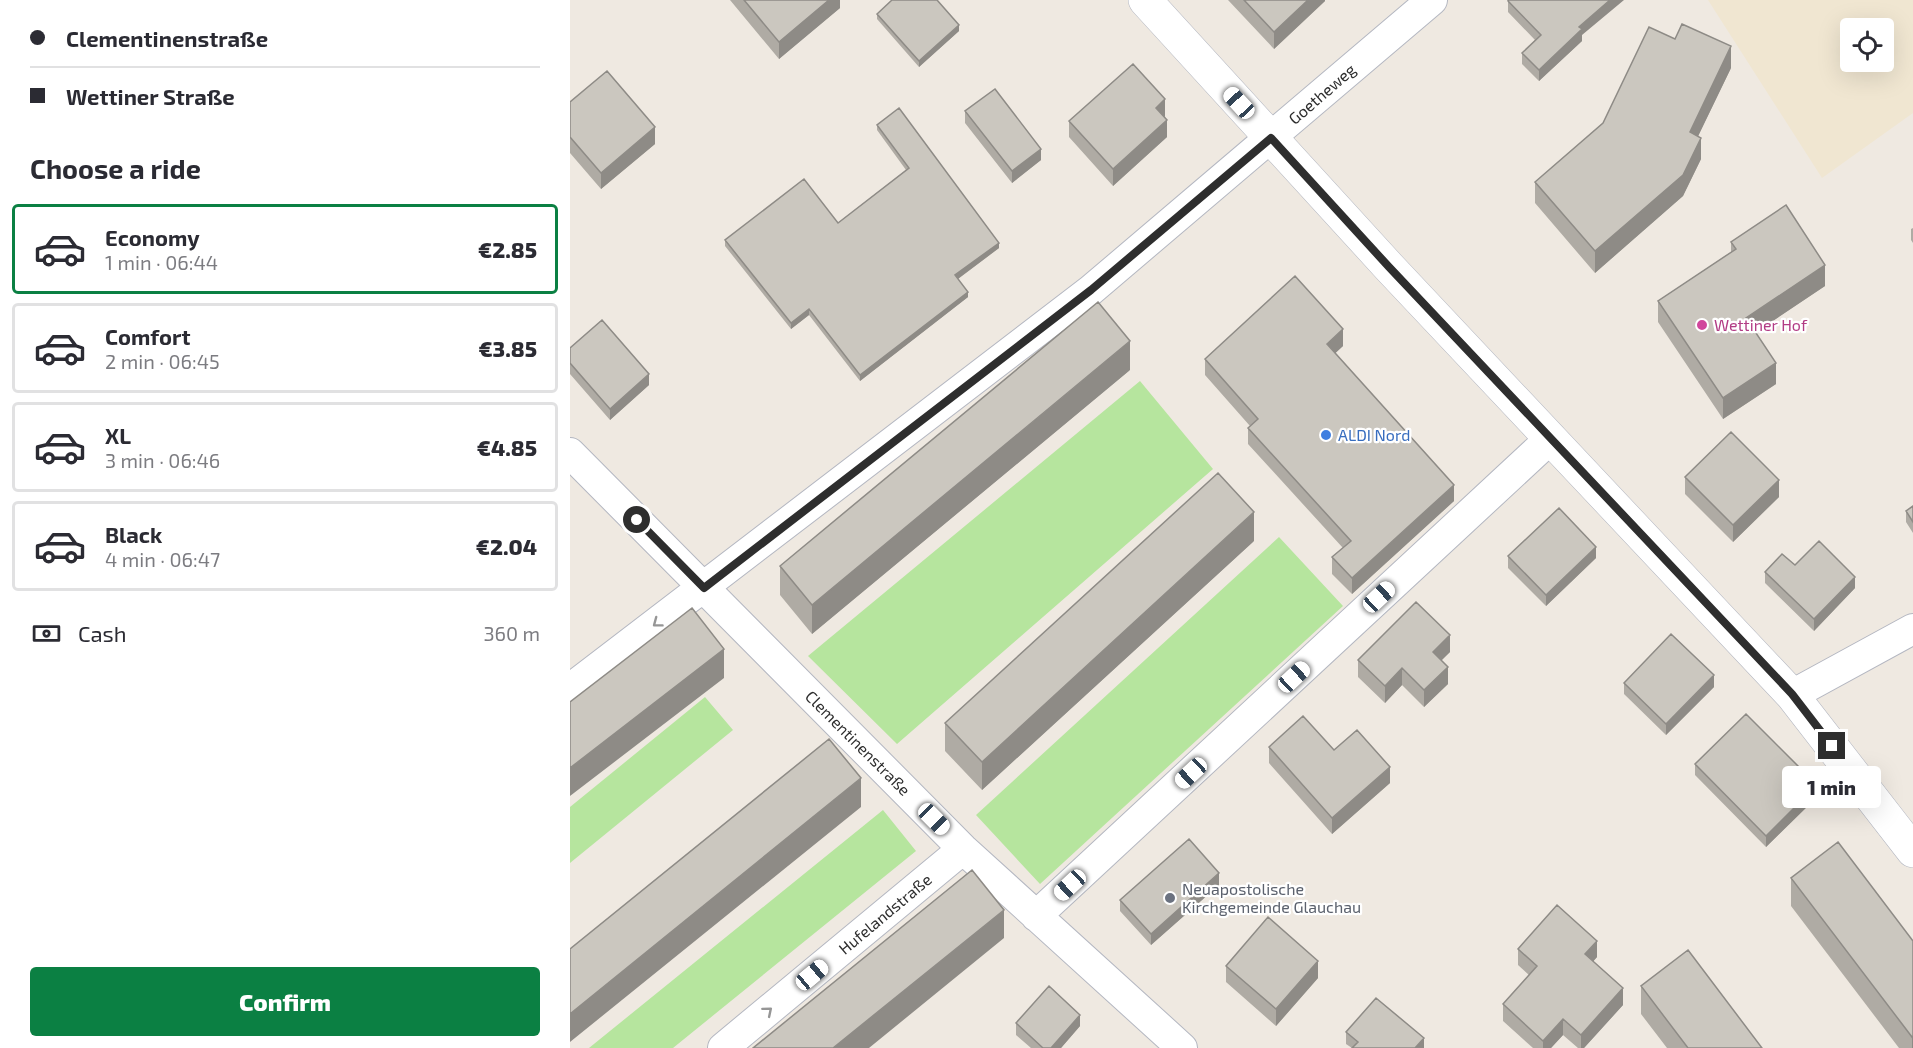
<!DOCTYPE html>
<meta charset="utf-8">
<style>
body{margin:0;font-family:"Exo 2",sans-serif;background:#f7f7f7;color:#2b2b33;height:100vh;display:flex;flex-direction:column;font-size:22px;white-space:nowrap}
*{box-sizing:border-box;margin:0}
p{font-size:20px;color:#7c7c81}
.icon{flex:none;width:33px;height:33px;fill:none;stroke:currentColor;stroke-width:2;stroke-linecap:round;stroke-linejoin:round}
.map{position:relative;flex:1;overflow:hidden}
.side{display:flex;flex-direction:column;background:#fff;width:570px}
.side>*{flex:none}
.guide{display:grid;align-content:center;height:132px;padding:0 30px;background:#fff}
.tools{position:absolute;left:1270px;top:18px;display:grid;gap:12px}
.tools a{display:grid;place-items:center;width:54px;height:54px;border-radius:6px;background:#fff;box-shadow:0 6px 24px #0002;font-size:30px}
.end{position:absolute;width:27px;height:27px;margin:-14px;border:8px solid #2e2e2e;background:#fff;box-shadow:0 0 0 3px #fff}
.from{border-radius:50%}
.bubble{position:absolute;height:42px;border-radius:6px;background:#fff;box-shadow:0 6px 24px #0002;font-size:20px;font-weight:800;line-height:42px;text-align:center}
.car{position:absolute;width:18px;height:36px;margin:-18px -9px;border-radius:8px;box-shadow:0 0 4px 2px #0007;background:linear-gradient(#fff 24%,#345 0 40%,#fff 0 76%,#345 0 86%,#fff 0)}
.guide b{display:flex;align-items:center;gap:21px;height:57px;font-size:22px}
.guide b+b{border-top:2px solid #e1e1e2}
.guide i{width:15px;height:15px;background:#2b2b33}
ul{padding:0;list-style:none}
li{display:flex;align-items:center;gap:18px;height:90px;margin:0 12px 9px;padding:0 18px;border:3px solid #e1e1e2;border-radius:6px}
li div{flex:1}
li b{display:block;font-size:22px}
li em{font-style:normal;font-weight:800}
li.on{border-color:#0b8043}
li>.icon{width:54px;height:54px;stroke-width:1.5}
h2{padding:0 30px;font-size:27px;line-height:72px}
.pay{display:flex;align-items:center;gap:15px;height:66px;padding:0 30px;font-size:22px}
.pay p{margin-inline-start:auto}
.action{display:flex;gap:12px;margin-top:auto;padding:12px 30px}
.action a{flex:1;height:69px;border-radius:6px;background:#0b8043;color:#fff;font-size:24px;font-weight:800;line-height:69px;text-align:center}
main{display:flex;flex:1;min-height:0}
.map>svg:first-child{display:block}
.education{fill:#f0e6d1;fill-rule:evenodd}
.green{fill:#b6e59e}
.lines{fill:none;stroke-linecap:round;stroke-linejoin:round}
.street-casing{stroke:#b4b7c1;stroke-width:32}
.secondary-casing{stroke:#b4b7c1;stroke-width:34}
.street{stroke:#fff;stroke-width:30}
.secondary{stroke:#fff;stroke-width:33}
.wall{fill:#afaba4}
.shaded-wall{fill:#8e8b86}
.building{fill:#cbc7bf;stroke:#8e8b86;stroke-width:1.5}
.oneway{stroke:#969696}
.route{stroke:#2e2e2e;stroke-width:8}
.hotel-dot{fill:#d1479c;stroke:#fff;stroke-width:2}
.shop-dot{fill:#3f7fe0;stroke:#fff;stroke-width:2}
.worship-dot{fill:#6b7280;stroke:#fff;stroke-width:2}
.labels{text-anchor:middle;stroke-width:4.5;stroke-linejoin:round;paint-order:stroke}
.street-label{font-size:16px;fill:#2e2e2e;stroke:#fff}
.hotel-label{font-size:16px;fill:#b23c85;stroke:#fff;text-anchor:start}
.shop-label{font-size:16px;fill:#366cbe;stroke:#fff;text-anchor:start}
.worship-label{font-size:16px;fill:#5b616d;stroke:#fff;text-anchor:start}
</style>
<main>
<section class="side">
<div class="guide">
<b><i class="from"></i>Clementinenstraße</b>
<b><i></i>Wettiner Straße</b>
</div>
<h2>Choose a ride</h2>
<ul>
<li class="on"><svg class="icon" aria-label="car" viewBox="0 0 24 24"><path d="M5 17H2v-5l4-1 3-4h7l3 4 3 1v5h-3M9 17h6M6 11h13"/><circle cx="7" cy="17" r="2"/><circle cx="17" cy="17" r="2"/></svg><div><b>Economy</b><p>1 min · 06:44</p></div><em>€2.85</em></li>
<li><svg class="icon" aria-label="car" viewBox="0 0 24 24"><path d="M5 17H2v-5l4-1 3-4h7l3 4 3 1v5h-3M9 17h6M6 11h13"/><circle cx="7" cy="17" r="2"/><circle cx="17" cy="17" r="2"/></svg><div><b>Comfort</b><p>2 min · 06:45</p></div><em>€3.85</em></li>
<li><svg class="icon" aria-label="car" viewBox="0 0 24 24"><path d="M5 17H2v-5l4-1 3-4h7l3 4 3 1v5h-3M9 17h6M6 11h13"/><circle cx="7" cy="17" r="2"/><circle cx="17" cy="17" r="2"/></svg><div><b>XL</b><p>3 min · 06:46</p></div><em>€4.85</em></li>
<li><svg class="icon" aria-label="car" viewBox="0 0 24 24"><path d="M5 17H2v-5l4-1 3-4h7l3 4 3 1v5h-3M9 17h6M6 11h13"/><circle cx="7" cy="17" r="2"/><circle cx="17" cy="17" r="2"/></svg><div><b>Black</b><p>4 min · 06:47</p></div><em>€2.04</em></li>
</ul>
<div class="pay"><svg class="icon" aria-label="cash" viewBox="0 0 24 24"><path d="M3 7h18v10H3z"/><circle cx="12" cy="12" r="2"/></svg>Cash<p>360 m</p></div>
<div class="action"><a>Confirm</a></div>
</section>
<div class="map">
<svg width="1343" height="1048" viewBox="0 0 1343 1048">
<rect width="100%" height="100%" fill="#efe9e1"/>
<path class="education" d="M 1138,0 L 1343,0 L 1343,113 L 1252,178 ZM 1281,28 L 1314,28 L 1314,62 L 1281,62 Z"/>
<path class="green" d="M 570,381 L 643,469 L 327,744 L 238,656 Z
M 709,537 L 773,606 L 470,884 L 406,815 Z
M 135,697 L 163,730 L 0,863 L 0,807 Z
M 313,810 L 346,851 L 103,1048 L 19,1048 Z"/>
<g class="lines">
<defs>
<path id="street" d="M 0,453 L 393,849 L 612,1048
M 0,689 L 521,290 L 862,0
M 1222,695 L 1343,629
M 466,916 L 981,438
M 153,1048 L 393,849"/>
<path id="secondary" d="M 575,0 L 819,267 L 1222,695 L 1343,851"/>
</defs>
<use href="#street" class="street-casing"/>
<use href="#secondary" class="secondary-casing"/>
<use href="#street" class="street"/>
<use href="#secondary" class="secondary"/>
</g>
<path class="wall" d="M 160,0 L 270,0 L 270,8 L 209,59 Z
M 658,0 L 755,0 L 755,1 L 704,49 Z
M 938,1 L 1012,35 L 1012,41 L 969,81 L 952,64 L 952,53 L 965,40 L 938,12 Z
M 307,14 L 389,31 L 349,67 L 307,19 Z
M 1161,68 L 1128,136 L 1131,159 L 1113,196 L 1025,273 L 965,203 L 965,182 Z
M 0,102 L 85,144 L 31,189 L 0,153 Z
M 395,111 L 471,160 L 442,183 L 395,123 Z
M 595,116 L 597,137 L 543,186 L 499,137 L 499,121 Z
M 307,125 L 429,248 L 388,279 L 398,297 L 290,381 L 239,315 L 221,329 L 155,246 L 155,240 L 268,223 L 336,170 L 307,130 Z
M 1343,228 L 1343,243 L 1341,240 L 1341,229 Z
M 1161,242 L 1255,286 L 1186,332 L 1206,384 L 1153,419 L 1088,322 L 1088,301 L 1161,252 Z
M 773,346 L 765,353 L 884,501 L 782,594 L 762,574 L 762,557 L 773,548 L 678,444 L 678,428 L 680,426 L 635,375 L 635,359 Z
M 0,348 L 79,385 L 40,420 L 0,374 Z
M 560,370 L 242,634 L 210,595 L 210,566 Z
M 1115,477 L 1209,497 L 1163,542 L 1115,494 Z
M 1343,506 L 1343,533 L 1336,522 L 1336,511 Z
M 684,541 L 412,790 L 375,751 L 375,723 Z
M 938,556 L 1026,558 L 976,606 L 938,568 Z
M 1225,565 L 1285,588 L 1244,631 L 1195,583 L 1195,572 Z
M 880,652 L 871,660 L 878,684 L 854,707 L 832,685 L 815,703 L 788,677 L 788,660 Z
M 1054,683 L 1144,687 L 1096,735 L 1054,694 Z
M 699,747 L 764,750 L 820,783 L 762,834 L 699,763 Z
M 1125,764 L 1247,797 L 1196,847 L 1125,775 Z
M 1221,878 L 1343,941 L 1343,1048 L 1329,1048 L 1221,906 Z
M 649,885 L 581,945 L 550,911 L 550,900 Z
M 948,949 L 1027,957 L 1023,961 L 1053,1005 L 1014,1048 L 1008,1048 L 993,1035 L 981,1048 L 963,1048 L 933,1021 L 933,1004 L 959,975 L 948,965 Z
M 656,966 L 748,978 L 706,1026 L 656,982 Z
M 1071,986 L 1192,1048 L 1097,1048 L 1071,1014 Z
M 446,1023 L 510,1026 L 491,1048 L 461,1048 L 446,1035 Z
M 776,1032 L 854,1048 L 782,1048 L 776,1044 Z"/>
<path class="shaded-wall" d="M 259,0 L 270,0 L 270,8 L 209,59 L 209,42 Z
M 738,0 L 755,0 L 755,1 L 704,49 L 704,32 Z
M 1040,0 L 1054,0 L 1012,35 L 1012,41 L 969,81 L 969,70 L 1009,27 Z
M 389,25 L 389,31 L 349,67 L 349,61 Z
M 1161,46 L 1161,68 L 1120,153 L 1120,132 Z
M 595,99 L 595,116 L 586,124 L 586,108 Z
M 597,120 L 597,137 L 543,186 L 543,169 Z
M 85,127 L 85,144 L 31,189 L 31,173 Z
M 1131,138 L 1131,159 L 1113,196 L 1025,273 L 1025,251 Z
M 471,149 L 471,160 L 442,183 L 442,171 Z
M 429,243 L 429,248 L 385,281 L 385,275 Z
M 1255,265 L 1255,286 L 1176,339 L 1176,318 Z
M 398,292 L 398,297 L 290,381 L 290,375 Z
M 239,309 L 239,315 L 221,329 L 221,323 Z
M 773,329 L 773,346 L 757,361 L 757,344 Z
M 560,341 L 560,370 L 242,634 L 242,605 Z
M 1206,363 L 1206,384 L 1153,419 L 1153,398 Z
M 79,374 L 79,385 L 40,420 L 40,409 Z
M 1209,480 L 1209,497 L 1163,542 L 1163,525 Z
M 884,485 L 884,501 L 782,594 L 782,578 Z
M 684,512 L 684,541 L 412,790 L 412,762 Z
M 1026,547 L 1026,558 L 976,606 L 976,595 Z
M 1285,577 L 1285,588 L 1244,631 L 1244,619 Z
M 880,635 L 880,652 L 863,669 L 863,652 Z
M 154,649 L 154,678 L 0,796 L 0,768 Z
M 878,667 L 878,684 L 854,707 L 854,690 Z
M 832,668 L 832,685 L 815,703 L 815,686 Z
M 1144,675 L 1144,687 L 1096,735 L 1096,724 Z
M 820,767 L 820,783 L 762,834 L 762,818 Z
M 291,778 L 291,807 L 0,1042 L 0,1014 Z
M 1247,785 L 1247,797 L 1196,847 L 1196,836 Z
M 649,873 L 649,885 L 581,945 L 581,934 Z
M 434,910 L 434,938 L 299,1048 L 263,1048 Z
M 1027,941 L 1027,957 L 1015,971 L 1015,954 Z
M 748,961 L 748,978 L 706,1026 L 706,1009 Z
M 1053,988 L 1053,1005 L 1014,1048 L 1011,1048 L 1011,1035 Z
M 510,1015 L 510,1026 L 491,1048 L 481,1048 Z
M 993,1019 L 993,1035 L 981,1048 L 973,1048 L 973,1041 Z
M 1343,1036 L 1343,1048 L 1342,1048 L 1342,1037 Z
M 854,1038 L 854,1048 L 845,1048 Z"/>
<path class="building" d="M 174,0 L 259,0 L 209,42 Z
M 322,0 L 367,0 L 389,25 L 349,61 L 307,14 Z
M 674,0 L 738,0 L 704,32 Z
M 938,0 L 1040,0 L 1009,27 L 1012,29 L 969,70 L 952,53 L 971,35 L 938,1 Z
M 1112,24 L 1161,46 L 1120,132 L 1131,138 L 1113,175 L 1025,251 L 965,182 L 1033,123 L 1079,27 L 1105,39 Z
M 563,64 L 595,99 L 586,108 L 597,120 L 543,169 L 499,121 Z
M 37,71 L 85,127 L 31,173 L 0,137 L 0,102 Z
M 425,89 L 471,149 L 442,171 L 395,111 Z
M 329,108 L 429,243 L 385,275 L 398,292 L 290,375 L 239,309 L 221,323 L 155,240 L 234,179 L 268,223 L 339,168 L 307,125 Z
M 1216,205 L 1255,265 L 1176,318 L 1206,363 L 1153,398 L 1088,301 L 1166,249 L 1161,242 Z
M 725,276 L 773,329 L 757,344 L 884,485 L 782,578 L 762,557 L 781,541 L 678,428 L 688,419 L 635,359 Z
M 528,302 L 560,341 L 242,605 L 210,566 Z
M 32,320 L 79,374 L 40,409 L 0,363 L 0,348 Z
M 1161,432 L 1209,480 L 1163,525 L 1115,477 Z
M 648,473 L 684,512 L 412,762 L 375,723 Z
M 1343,506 L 1343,522 L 1336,511 Z
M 989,508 L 1026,547 L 976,595 L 938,556 Z
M 1249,541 L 1285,577 L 1244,619 L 1195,572 L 1212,554 L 1225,565 Z
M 846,602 L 880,635 L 863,652 L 878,667 L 854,690 L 832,668 L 815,686 L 788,660 Z
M 122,608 L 154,649 L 0,768 L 0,702 Z
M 1101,634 L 1144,675 L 1096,724 L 1054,683 Z
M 1176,714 L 1247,785 L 1196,836 L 1125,764 Z
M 733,716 L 764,750 L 787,730 L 820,767 L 762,818 L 699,747 Z
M 259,739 L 291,778 L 0,1014 L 0,949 Z
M 619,839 L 649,873 L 581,934 L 550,900 Z
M 1268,842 L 1343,941 L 1343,1036 L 1342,1037 L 1221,878 Z
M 402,870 L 434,910 L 263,1048 L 183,1048 Z
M 987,905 L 1027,941 L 1015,954 L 1053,988 L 1011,1035 L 993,1019 L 973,1041 L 933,1004 L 967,966 L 948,949 Z
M 698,917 L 748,961 L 706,1009 L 656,966 Z
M 1118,950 L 1192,1048 L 1118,1048 L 1071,986 Z
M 479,986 L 510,1015 L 481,1048 L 473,1048 L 446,1023 Z
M 806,998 L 854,1038 L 845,1048 L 782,1048 L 788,1042 L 776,1032 Z"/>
<defs><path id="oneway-chevron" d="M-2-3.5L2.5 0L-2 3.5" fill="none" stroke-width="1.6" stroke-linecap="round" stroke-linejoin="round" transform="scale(1.5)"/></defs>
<g class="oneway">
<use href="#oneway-chevron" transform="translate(87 623) rotate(143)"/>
<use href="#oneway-chevron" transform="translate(198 1011) rotate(-40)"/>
</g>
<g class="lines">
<path class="route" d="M 67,520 L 134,588 L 521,290 L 701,138 L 819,267 L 1222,694 L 1262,746"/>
</g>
<circle class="hotel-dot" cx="1132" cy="325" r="6"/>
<circle class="shop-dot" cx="756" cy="435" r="6"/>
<circle class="worship-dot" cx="600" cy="898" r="6"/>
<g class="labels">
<g class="street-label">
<text transform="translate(752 94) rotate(-41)" y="6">Goetheweg</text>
<text transform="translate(288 743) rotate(45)" y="6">Clementinenstraße</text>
<text transform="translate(315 914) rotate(-40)" y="6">Hufelandstraße</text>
</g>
<g class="hotel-label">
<text x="1144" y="331">Wettiner Hof</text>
</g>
<g class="shop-label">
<text x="768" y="441">ALDI Nord</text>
</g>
<g class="worship-label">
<text x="612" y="895">Neuapostolische<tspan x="612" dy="18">Kirchgemeinde Glauchau</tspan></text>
</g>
</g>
</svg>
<div class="tools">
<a><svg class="icon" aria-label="locate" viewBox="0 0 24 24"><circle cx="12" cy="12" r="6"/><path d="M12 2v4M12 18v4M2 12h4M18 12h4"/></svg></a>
</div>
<i class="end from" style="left:67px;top:520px"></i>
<i class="end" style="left:1262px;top:746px"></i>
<div class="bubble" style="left:1212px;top:766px;width:99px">1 min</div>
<i class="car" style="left:669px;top:103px;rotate:317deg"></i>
<i class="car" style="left:809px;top:597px;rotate:47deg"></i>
<i class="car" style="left:724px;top:677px;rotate:47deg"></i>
<i class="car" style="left:621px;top:773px;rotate:227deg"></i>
<i class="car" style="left:364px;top:819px;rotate:135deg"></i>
<i class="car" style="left:500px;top:885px;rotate:227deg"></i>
<i class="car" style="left:242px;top:975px;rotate:50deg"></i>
</div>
</main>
